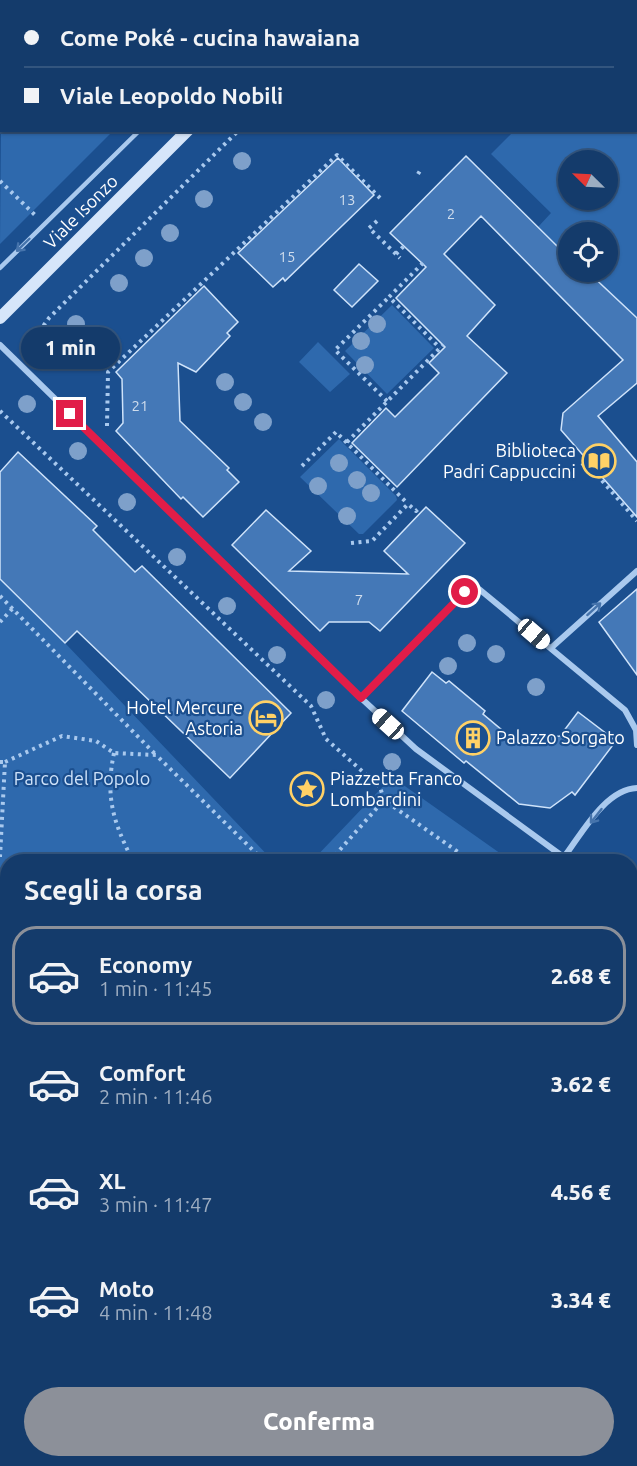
<!DOCTYPE html>
<html lang="it">
<meta charset="utf-8">
<style>
body{margin:0;font-family:Ubuntu,sans-serif;background:#214673;color:#f1f3f6;height:100vh;display:flex;flex-direction:column;font-size:22px;white-space:nowrap}
*{box-sizing:border-box;margin:0}
p{font-size:20px;color:#9dadc1}
.icon{flex:none;width:33px;height:33px;fill:none;stroke:currentColor;stroke-width:2;stroke-linecap:round;stroke-linejoin:round}
.map{position:relative;flex:1;overflow:hidden}
.side{position:absolute;left:0px;top:854px;width:638px;height:614px;display:flex;flex-direction:column;background:#143b6b;border-radius:24px 24px 0 0;box-shadow:0 2px 4px #0004,0 0 0 2px #33557e}
.side>*{flex:none}
.banner{position:absolute;left:0px;top:0px;width:638px;height:132px;box-shadow:0 2px 4px #0004,0 0 0 2px #33557e;display:grid;align-content:center;height:132px;padding:0 24px;background:#143b6b}
.needle{width:39px;rotate:294deg}
.fabs{position:absolute;left:558px;top:150px;display:grid;gap:12px}
.fabs a{display:grid;place-items:center;width:60px;height:60px;border-radius:50%;background:#143b6b;box-shadow:0 2px 4px #0004,0 0 0 2px #33557e;font-size:30px}
.end{position:absolute;width:27px;height:27px;margin:-14px;border:8px solid #e11d48;background:#fff;box-shadow:0 0 0 3px #fff}
.from{border-radius:50%}
.bubble{position:absolute;height:42px;border-radius:21px;background:#143b6b;box-shadow:0 2px 4px #0004,0 0 0 2px #33557e;font-size:20px;font-weight:800;line-height:42px;text-align:center}
.car{position:absolute;width:18px;height:36px;margin:-18px -9px;border-radius:8px;box-shadow:0 0 4px 2px #0007;background:linear-gradient(#fff 24%,#345 0 40%,#fff 0 76%,#345 0 86%,#fff 0)}
.banner b{display:flex;align-items:center;gap:21px;height:57px;font-size:22px}
.banner b+b{border-top:2px solid #33557e}
.banner i{width:15px;height:15px;background:#f1f3f6}
ul{padding:0;list-style:none}
li{display:flex;align-items:center;gap:18px;height:99px;margin:0 12px 9px;padding:0 12px;border:3px solid transparent;border-radius:24px}
li div{flex:1}
li b{display:block;font-size:22px}
li em{font-style:normal;font-weight:800}
li.on{border-color:#8c9099}
li>.icon{width:54px;height:54px;stroke-width:1.5}
h2{padding:0 24px;font-size:27px;line-height:72px}
.primary-button{display:flex;gap:12px;margin-top:auto;padding:12px 24px}
.primary-button a{flex:1;height:69px;border-radius:36px;background:#8c9099;color:#fff;font-size:24px;font-weight:800;line-height:69px;text-align:center}
.map>svg:first-child{display:block}
.green{fill:#2e69ad;fill-rule:evenodd}
.building{fill:#4478b7;stroke:#cfe3fa;stroke-width:1.5}
.lines{fill:none;stroke-linecap:round;stroke-linejoin:round}
.path{stroke:#a9c9ee;stroke-width:4;stroke-dasharray:3 4.5;stroke-linecap:butt}
.lane{stroke:#a9c9ee;stroke-width:4.5}
.street{stroke:#a9c9ee;stroke-width:6}
.secondary{stroke:#d6e6fa;stroke-width:12}
.tree{fill:#7ea0ca}
.oneway{stroke:#4674ac}
.route{stroke:#e11d48;stroke-width:8}
.labels{text-anchor:middle;stroke-width:4.5;stroke-linejoin:round;paint-order:stroke}
.number-label{font-size:15px;fill:#d0dded}
.street-label{font-size:18px;fill:#fff;stroke:#1b4f8f}
.poi-label{font-size:18px;fill:#fff;stroke:#1b4f8f;text-anchor:end}
.park-label{font-size:18px;fill:#cfe3fa;stroke:#1b4f8f}
</style>
<div class="map">
<svg width="637" height="1466" viewBox="0 0 637 1466">
<rect width="100%" height="100%" fill="#1b4f8f"/>
<path class="green" d="M 145,0 L 244,0 L 144,1 Z
M 533,0 L 637,0 L 637,318 L 588,272 L 608,272 L 608,232 L 568,232 L 568,254 L 560,246 L 558,247 L 538,227 L 551,213 L 491,154 L 514,131 L 636,130 L 636,2 L 531,1 ZM 568,160 L 608,160 L 608,200 L 568,200 Z
M 1,125 L 2,130 L 113,131 L 0,244 Z
M 392,305 L 434,348 L 387,394 L 345,351 Z
M 318,342 L 350,374 L 330,392 L 299,362 Z
M 339,439 L 396,496 L 397,500 L 363,534 L 359,534 L 300,477 Z
M 0,579 L 65,643 L 273,861 L 8,861 L 8,1460 L 630,1460 L 630,1393 L 637,1398 L 637,1466 L 0,1466 Z
M 392,777 L 511,861 L 312,861 Z
M 630,944 L 637,949 L 637,1068 L 630,1078 Z"/>
<path class="building" d="M 466,156 L 558,247 L 568,237 L 568,272 L 588,272 L 637,318 L 637,383 L 598,416 L 637,462 L 637,517 L 561,430 L 563,413 L 623,360 L 481,216 L 444,254 L 495,305 L 467,336 L 507,373 L 397,487 L 352,443 L 386,408 L 395,417 L 439,373 L 429,363 L 445,347 L 396,298 L 426,267 L 390,233 Z
M 338,158 L 374,195 L 285,281 L 283,278 L 273,287 L 238,253 Z
M 359,264 L 378,281 L 352,307 L 334,290 Z
M 204,286 L 238,322 L 227,333 L 230,336 L 196,372 L 178,363 L 180,421 L 229,468 L 227,470 L 239,482 L 203,517 L 183,497 L 181,499 L 116,431 L 123,423 L 122,379 L 116,372 Z
M 18,452 L 97,526 L 93,530 L 135,572 L 142,566 L 291,713 L 230,778 L 77,631 L 65,643 L 0,579 L 0,472 Z
M 426,507 L 465,543 L 380,631 L 369,622 L 329,622 L 320,631 L 232,545 L 266,510 L 311,551 L 289,571 L 408,574 L 384,551 Z
M 637,589 L 637,675 L 599,622 Z
M 432,672 L 446,683 L 449,681 L 485,711 L 483,714 L 515,741 L 560,736 L 578,712 L 616,741 L 575,795 L 572,792 L 550,808 L 519,804 L 466,761 L 464,763 L 402,711 Z"/>
<g class="lines">
<path class="path" d="M 200,0 L 202,1
M 367,0 L 368,2
M 152,2 L 154,0
M 221,2 L 222,0
M 361,2 L 362,0
M 372,2 L 373,0
M 418,174 L 421,169
M 0,181 L 35,215
M 377,221 L 369,228 L 400,258
M 396,254 L 405,245
M 423,263 L 389,297 L 440,348
M 26,350 L 49,318 L 239,130
M 387,401 L 335,350 L 389,297
M 0,411 L 311,706 L 326,739 L 380,787 L 384,800 L 471,861
M 107,426 L 108,372 L 337,155 L 380,198
M 347,442 L 443,345
M 302,466 L 336,432 L 408,504
M 582,466 L 586,462 L 637,521
M 351,543 L 372,541 L 408,504 L 416,511 L 419,508
M 0,596 L 156,755
M 0,622 L 13,608
M 114,753 C 105,796 113,822 133,861
M 0,762 L 5,762 L 0,857
M 5,762 L 62,736 L 96,741 L 114,753 L 156,755 L 264,861
M 330,861 L 384,800
M 0,891 L 8,889
M 0,897 L 8,941
M 630,976 L 637,981
M 630,1008 L 637,1002
M 0,1049 L 8,1045
M 0,1190 L 8,1197
M 0,1323 L 8,1319
M 630,1442 L 637,1447
M 345,1460 L 355,1466
M 214,1465 L 219,1460
M 38,1466 L 41,1460
M 411,1466 L 416,1460
M 630,1466 L 637,1456"/>
<path class="lane" d="M 0,268 L 140,130"/>
<path class="street" d="M 0,345 L 361,698 L 416,749 L 569,861
M 551,648 L 637,571
M 361,698 L 465,592 L 479,589 L 625,710 L 636,730 L 637,745
M 564,857 C 581,835 605,789 637,788
M 630,885 L 637,877
M 630,903 L 637,908
M 630,1131 L 637,1120
M 630,1370 L 637,1375"/>
<path class="secondary" d="M 267,0 L 267,2
M 320,2 L 321,0
M 0,318 L 188,130"/>
</g>
<g class="tree">
<circle cx="242" cy="161" r="9"/>
<circle cx="204" cy="199" r="9"/>
<circle cx="170" cy="233" r="9"/>
<circle cx="144" cy="258" r="9"/>
<circle cx="119" cy="283" r="9"/>
<circle cx="76" cy="324" r="9"/>
<circle cx="377" cy="324" r="9"/>
<circle cx="361" cy="341" r="9"/>
<circle cx="54" cy="347" r="9"/>
<circle cx="365" cy="365" r="9"/>
<circle cx="225" cy="382" r="9"/>
<circle cx="243" cy="402" r="9"/>
<circle cx="27" cy="404" r="9"/>
<circle cx="263" cy="422" r="9"/>
<circle cx="78" cy="451" r="9"/>
<circle cx="339" cy="463" r="9"/>
<circle cx="357" cy="480" r="9"/>
<circle cx="318" cy="486" r="9"/>
<circle cx="371" cy="493" r="9"/>
<circle cx="127" cy="502" r="9"/>
<circle cx="347" cy="516" r="9"/>
<circle cx="177" cy="557" r="9"/>
<circle cx="227" cy="606" r="9"/>
<circle cx="467" cy="643" r="9"/>
<circle cx="496" cy="654" r="9"/>
<circle cx="277" cy="655" r="9"/>
<circle cx="448" cy="666" r="9"/>
<circle cx="536" cy="687" r="9"/>
<circle cx="326" cy="700" r="9"/>
<circle cx="392" cy="762" r="9"/>
</g>
<defs><path id="oneway-shaft" d="M-6 0H5M1.5-3L5.5 0L1.5 3" fill="none" stroke-width="1.6" stroke-linecap="round" stroke-linejoin="round" transform="scale(1.5)"/></defs>
<g class="oneway">
<use href="#oneway-shaft" transform="translate(23 245) rotate(136)"/>
<use href="#oneway-shaft" transform="translate(594 609) rotate(-42)"/>
<use href="#oneway-shaft" transform="translate(596 816) rotate(128)"/>
</g>
<g class="lines">
<path class="route" d="M 70,414 L 361,698 L 465,592"/>
</g>
<defs>
<symbol id="library-ring" viewBox="-11 -11 22 22"><circle r="9.5" fill="#1b4f8f" stroke="#ffd166" stroke-width="1.5"/><path d="M-6-4Q-3-5.5-.7-3.5V5Q-3 3-6 4ZM6-4Q3-5.5 .7-3.5V5Q3 3 6 4Z" fill="#ffd166"/></symbol>
<symbol id="hotel-ring" viewBox="-11 -11 22 22"><circle r="9.5" fill="#1b4f8f" stroke="#ffd166" stroke-width="1.5"/><path d="M-6-4.5h1.5V1H6V5H4.5V3h-9V5H-6ZM-4 0a1.8 1.8 0 1 1 3.6 0ZM.5 0V-2.5h3Q6-2.5 6 0Z" fill="#ffd166"/></symbol>
<symbol id="building-ring" viewBox="-11 -11 22 22"><circle r="9.5" fill="#1b4f8f" stroke="#ffd166" stroke-width="1.5"/><path d="M-4-6H4V6H1V3H-1V6H-4ZM-2.5-4.3h1.7v1.8h-1.7ZM.8-4.3h1.7v1.8H.8ZM-2.5-1h1.7V.8h-1.7ZM.8-1h1.7V.8H.8Z" fill="#ffd166"/></symbol>
<symbol id="sight-ring" viewBox="-11 -11 22 22"><circle r="9.5" fill="#1b4f8f" stroke="#ffd166" stroke-width="1.5"/><path d="M0-6L1.8-2.2L6-1.7L2.9 1.2L3.7 5.4L0 3.3L-3.7 5.4L-2.9 1.2L-6-1.7L-1.8-2.2Z" fill="#ffd166"/></symbol>
</defs>
<g fill-rule="evenodd">
<use href="#library-ring" x="580" y="442" width="38" height="38"/>
<use href="#hotel-ring" x="247" y="699" width="38" height="38"/>
<use href="#building-ring" x="454" y="719" width="38" height="38"/>
<use href="#sight-ring" x="288" y="770" width="38" height="38"/>
</g>
<g class="labels">
<g class="number-label">
<text x="347" y="205">13</text>
<text x="451" y="219">2</text>
<text x="287" y="262">15</text>
<text x="140" y="411">21</text>
<text x="359" y="605">7</text>
</g>
<g class="street-label">
<text transform="translate(81 212) rotate(-45)" y="6">Viale Isonzo</text>
</g>
<g class="poi-label">
<text x="576" y="457">Biblioteca<tspan x="576" dy="21">Padri Cappuccini</tspan></text>
<text x="243" y="714">Hotel Mercure<tspan x="243" dy="21">Astoria</tspan></text>
<text x="496" y="744" text-anchor="start">Palazzo Sorgato</text>
<text x="330" y="785" text-anchor="start">Piazzetta Franco<tspan x="330" dy="21">Lombardini</tspan></text>
</g>
<g class="park-label">
<text x="82" y="785">Parco del Popolo</text>
</g>
</g>
</svg>
<div class="fabs">
<a><svg class="needle" viewBox="-14 -14 28 28"><path d="M0-13l5 13h-10z" fill="#e53935"/><path d="M0 13l5-13h-10z" fill="#9dadc1"/></svg></a>
<a><svg class="icon" aria-label="locate" viewBox="0 0 24 24"><circle cx="12" cy="12" r="6"/><path d="M12 2v4M12 18v4M2 12h4M18 12h4"/></svg></a>
</div>
<i class="end from" style="left:465px;top:592px"></i>
<i class="end" style="left:70px;top:414px"></i>
<div class="bubble" style="left:21px;top:327px;width:99px">1 min</div>
<i class="car" style="left:534px;top:634px;rotate:131deg"></i>
<i class="car" style="left:388px;top:724px;rotate:312deg"></i>
<div class="banner">
<b><i class="from"></i>Come Poké - cucina hawaiana</b>
<b><i></i>Viale Leopoldo Nobili</b>
</div>
<section class="side">
<h2>Scegli la corsa</h2>
<ul>
<li class="on"><svg class="icon" aria-label="car" viewBox="0 0 24 24"><path d="M5 17H2v-5l4-1 3-4h7l3 4 3 1v5h-3M9 17h6M6 11h13"/><circle cx="7" cy="17" r="2"/><circle cx="17" cy="17" r="2"/></svg><div><b>Economy</b><p>1 min · 11:45</p></div><em>2.68 €</em></li>
<li><svg class="icon" aria-label="car" viewBox="0 0 24 24"><path d="M5 17H2v-5l4-1 3-4h7l3 4 3 1v5h-3M9 17h6M6 11h13"/><circle cx="7" cy="17" r="2"/><circle cx="17" cy="17" r="2"/></svg><div><b>Comfort</b><p>2 min · 11:46</p></div><em>3.62 €</em></li>
<li><svg class="icon" aria-label="car" viewBox="0 0 24 24"><path d="M5 17H2v-5l4-1 3-4h7l3 4 3 1v5h-3M9 17h6M6 11h13"/><circle cx="7" cy="17" r="2"/><circle cx="17" cy="17" r="2"/></svg><div><b>XL</b><p>3 min · 11:47</p></div><em>4.56 €</em></li>
<li><svg class="icon" aria-label="car" viewBox="0 0 24 24"><path d="M5 17H2v-5l4-1 3-4h7l3 4 3 1v5h-3M9 17h6M6 11h13"/><circle cx="7" cy="17" r="2"/><circle cx="17" cy="17" r="2"/></svg><div><b>Moto</b><p>4 min · 11:48</p></div><em>3.34 €</em></li>
</ul>
<div class="primary-button"><a>Conferma</a></div>
</section>
</div>
